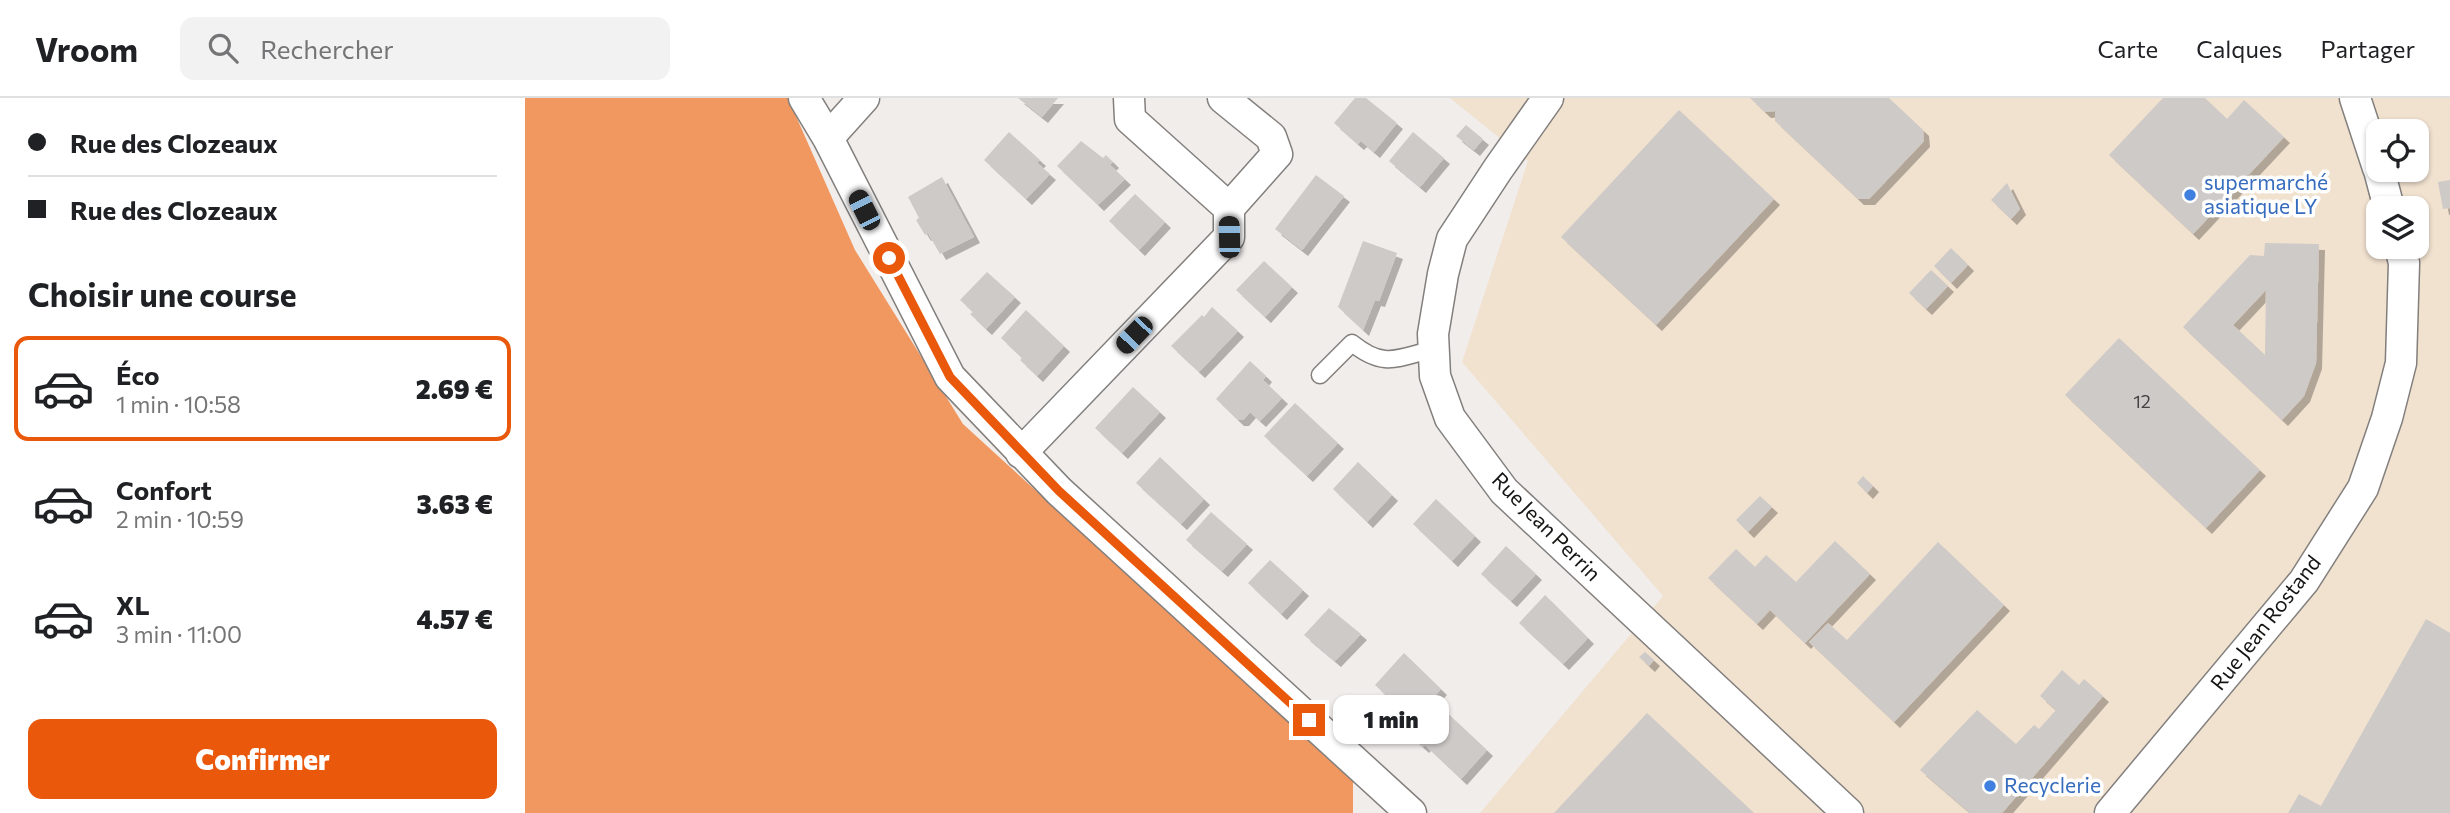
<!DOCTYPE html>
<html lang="fr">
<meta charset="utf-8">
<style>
body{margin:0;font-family:Commissioner,sans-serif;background:#f2f2f2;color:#202124;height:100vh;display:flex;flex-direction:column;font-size:26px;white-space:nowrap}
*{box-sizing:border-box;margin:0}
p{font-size:23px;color:#757577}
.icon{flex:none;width:38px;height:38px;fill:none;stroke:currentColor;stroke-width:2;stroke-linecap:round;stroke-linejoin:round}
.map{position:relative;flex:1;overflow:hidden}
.details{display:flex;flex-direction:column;background:#fff;width:525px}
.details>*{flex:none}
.top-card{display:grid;align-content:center;height:154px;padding:0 28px;background:#fff}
.buttons{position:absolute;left:1841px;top:21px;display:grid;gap:14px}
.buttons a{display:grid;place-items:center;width:63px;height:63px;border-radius:14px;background:#fff;box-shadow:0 2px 5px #0004;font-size:35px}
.end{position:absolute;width:32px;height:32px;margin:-16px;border:9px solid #ea580c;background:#fff;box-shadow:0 0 0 4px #fff}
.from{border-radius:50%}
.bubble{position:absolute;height:49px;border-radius:14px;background:#fff;box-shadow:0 2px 5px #0004;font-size:23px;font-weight:800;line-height:49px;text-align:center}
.car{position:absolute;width:21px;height:42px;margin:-21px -10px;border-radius:9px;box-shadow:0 0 5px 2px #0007;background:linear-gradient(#222 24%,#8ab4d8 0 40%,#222 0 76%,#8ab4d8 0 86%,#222 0)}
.top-card b{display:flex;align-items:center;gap:24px;height:66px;font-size:26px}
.top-card b+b{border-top:2px solid #e0e0e0}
.top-card i{width:18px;height:18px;background:#202124}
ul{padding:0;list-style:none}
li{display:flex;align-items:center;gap:21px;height:105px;margin:0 14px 10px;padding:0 14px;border:4px solid transparent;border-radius:14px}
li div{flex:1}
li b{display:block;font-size:26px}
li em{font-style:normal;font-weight:800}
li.on{border-color:#ea580c}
li>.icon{width:63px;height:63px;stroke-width:1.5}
h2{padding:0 28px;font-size:32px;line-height:84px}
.primary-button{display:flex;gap:14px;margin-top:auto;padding:14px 28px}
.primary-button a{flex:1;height:80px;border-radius:14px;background:#ea580c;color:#fff;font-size:28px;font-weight:800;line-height:80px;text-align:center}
header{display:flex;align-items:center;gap:42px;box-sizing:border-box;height:98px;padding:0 35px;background:#fff;border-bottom:2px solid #e0e0e0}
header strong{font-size:33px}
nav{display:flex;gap:38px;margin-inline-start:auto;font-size:24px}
.search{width:490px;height:63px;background:#f2f2f2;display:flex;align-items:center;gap:18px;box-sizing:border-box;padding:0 24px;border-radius:14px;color:#757577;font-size:26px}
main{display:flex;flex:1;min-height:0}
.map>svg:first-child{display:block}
.commercial{fill:#f1e1cf;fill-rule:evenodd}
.forest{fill:#f19860}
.building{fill:#cecac8;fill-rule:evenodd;filter:url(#shadow)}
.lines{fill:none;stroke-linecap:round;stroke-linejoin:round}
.service-casing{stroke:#827f7d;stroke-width:19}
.minor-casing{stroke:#827f7d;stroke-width:33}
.service{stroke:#fff;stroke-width:16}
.minor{stroke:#fff;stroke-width:30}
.route{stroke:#ea580c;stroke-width:9}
.shop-dot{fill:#3f7fe0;stroke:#fff;stroke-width:2.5}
.labels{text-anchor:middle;stroke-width:7;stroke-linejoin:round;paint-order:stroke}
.number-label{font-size:18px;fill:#434240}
.shop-label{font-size:21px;fill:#366cbe;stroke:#fff;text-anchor:start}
.street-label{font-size:21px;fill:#151413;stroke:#fff}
</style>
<header>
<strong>Vroom</strong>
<div class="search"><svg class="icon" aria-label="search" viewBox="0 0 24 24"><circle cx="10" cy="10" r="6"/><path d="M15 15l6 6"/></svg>Rechercher</div>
<nav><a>Carte</a><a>Calques</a><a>Partager</a></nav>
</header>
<main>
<section class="details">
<div class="top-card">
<b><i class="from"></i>Rue des Clozeaux</b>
<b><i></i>Rue des Clozeaux</b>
</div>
<h2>Choisir une course</h2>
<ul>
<li class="on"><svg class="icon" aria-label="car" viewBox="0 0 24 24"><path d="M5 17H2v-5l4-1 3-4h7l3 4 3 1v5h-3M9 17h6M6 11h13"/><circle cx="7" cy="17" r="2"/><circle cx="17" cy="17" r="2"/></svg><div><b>Éco</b><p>1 min · 10:58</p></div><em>2.69 €</em></li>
<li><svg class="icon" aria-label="car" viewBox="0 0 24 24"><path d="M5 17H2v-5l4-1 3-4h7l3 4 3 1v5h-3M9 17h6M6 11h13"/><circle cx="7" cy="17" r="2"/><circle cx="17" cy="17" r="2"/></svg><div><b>Confort</b><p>2 min · 10:59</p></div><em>3.63 €</em></li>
<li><svg class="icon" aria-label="car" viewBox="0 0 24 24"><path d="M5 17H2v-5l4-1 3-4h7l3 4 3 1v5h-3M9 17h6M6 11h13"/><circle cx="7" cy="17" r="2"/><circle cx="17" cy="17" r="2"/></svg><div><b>XL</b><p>3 min · 11:00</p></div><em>4.57 €</em></li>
</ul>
<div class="primary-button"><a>Confirmer</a></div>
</section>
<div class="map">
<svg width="1925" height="715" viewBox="0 0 1925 715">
<defs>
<filter id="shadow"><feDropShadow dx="6" dy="6" stdDeviation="0" flood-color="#0004"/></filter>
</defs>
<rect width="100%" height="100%" fill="#f1edeb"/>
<path class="commercial" d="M 925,0 L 1925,0 L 1925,715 L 955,715 L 1138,498 L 937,264 L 1003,63 ZM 1853,33 L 1892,33 L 1892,72 L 1853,72 ZM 1853,110 L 1892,110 L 1892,149 L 1853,149 Z"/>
<path class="forest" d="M 0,0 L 263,0 L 330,152 L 438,326 L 828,682 L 828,715 L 0,715 Z"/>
<path class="building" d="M 493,0 L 533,0 L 517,19 Z
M 830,0 L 841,0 L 872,25 L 849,54 L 836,43 L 833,46 L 809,25 Z
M 1225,0 L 1364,0 L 1398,32 L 1399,43 L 1344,101 L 1333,101 L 1250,23 L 1250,13 L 1240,14 Z
M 1638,0 L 1680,0 L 1702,21 L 1719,2 L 1759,39 L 1668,136 L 1584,57 Z
M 1154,12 L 1249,101 L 1131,227 L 1036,139 Z
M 941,27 L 958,41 L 949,52 L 931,38 Z
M 484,34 L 515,62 L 512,65 L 525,76 L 501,101 L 459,62 Z
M 888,34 L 919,60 L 895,89 L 864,63 Z
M 556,43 L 578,60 L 581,57 L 588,64 L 585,67 L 600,81 L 573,107 L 532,68 Z
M 791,77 L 819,98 L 777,152 L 750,131 Z
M 417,79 L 449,139 L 415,156 L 403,135 L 400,137 L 391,122 L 394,120 L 383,99 Z
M 1925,82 L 1925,110 L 1918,111 L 1913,84 Z
M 1482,85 L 1495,111 L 1486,121 L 1466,102 Z
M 610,96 L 640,124 L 614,152 L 584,123 Z
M 838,143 L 872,155 L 854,203 L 850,202 L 838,232 L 813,209 Z
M 1740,145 L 1794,146 L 1791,265 L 1779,298 L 1757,322 L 1658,229 L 1725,157 L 1739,158 ZM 1741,192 L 1740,257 L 1708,227 Z
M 1426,150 L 1443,167 L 1426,185 L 1409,168 Z
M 739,163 L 767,189 L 740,219 L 711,192 Z
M 1406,172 L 1423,188 L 1401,211 L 1384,195 Z
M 462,174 L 490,199 L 461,231 L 445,216 L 448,214 L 435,202 Z
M 687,209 L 713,233 L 674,274 L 646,248 L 677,217 L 679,219 Z
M 501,212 L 539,248 L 512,278 L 495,262 L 497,260 L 476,240 Z
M 1594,240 L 1735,372 L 1681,430 L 1540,297 Z
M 725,263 L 741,278 L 738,282 L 757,300 L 735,323 L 725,314 L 718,322 L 713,322 L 691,301 Z
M 608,289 L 635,314 L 597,355 L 570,330 Z
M 770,305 L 813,345 L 782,378 L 739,338 Z
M 635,359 L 679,401 L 656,426 L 611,385 Z
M 833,364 L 867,397 L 842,424 L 808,391 Z
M 1338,378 L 1348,388 L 1342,395 L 1332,385 Z
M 1235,398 L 1247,409 L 1223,434 L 1211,422 Z
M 911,401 L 950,438 L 927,463 L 888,426 Z
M 686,414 L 722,446 L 697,473 L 661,442 Z
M 1310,443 L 1345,476 L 1280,545 L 1245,512 L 1232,526 L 1183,480 L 1211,451 L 1230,469 L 1241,457 L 1271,484 Z
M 1413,444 L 1479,507 L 1369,624 L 1284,544 L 1303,525 L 1322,542 Z
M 981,448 L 1011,476 L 986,503 L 956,476 Z
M 745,462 L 778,492 L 756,516 L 723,485 Z
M 1020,497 L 1063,540 L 1038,566 L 994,525 Z
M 804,510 L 836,536 L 810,563 L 779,537 Z
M 1901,521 L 1925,535 L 1925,715 L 1763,715 L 1774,696 L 1796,708 Z
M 1120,554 L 1129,562 L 1124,568 L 1114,559 Z
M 879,555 L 916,591 L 887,622 L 872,608 L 868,612 L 861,604 L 865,601 L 850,587 Z
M 1537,572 L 1554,587 L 1559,581 L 1578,598 L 1477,715 L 1445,715 L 1395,672 L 1452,612 L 1491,646 L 1509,627 L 1514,631 L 1531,612 L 1515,598 Z
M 916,609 L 962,652 L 936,681 L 900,647 L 898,649 L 888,640 Z
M 1122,615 L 1229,715 L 1029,715 Z"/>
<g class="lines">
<defs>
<path id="service" d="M 795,277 L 827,245 C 859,271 872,260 909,251"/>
<path id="minor" d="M 279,0 L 303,40 L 425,279 L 534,393 L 886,715
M 604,0 L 605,21 L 704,110
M 1023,0 L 973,71 L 927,141 L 918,176 L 908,236 L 910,278 L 925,320 L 979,393 L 1323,715
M 1830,0 L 1853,70
M 303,40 L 339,0
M 1854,72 L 1864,110
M 496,355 L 704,139 L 704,110 L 752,56 L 746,39 L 698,0
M 1585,715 L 1779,483 L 1838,390 L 1862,320 L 1876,265 L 1879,165 L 1875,149"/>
</defs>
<use href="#service" class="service-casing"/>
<use href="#minor" class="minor-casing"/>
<use href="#service" class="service"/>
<use href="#minor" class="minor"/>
</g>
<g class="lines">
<path class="route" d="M 364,160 L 425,279 L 534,393 L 784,622"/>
</g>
<g class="shop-dot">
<circle cx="1665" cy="97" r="7"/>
<circle cx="1465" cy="688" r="7"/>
</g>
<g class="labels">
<g class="number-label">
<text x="1617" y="310">12</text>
</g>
<g class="shop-label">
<text x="1679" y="92">supermarché<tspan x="1679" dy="24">asiatique LY</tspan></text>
<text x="1479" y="695">Recyclerie</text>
</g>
<g class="street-label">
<text transform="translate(1021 429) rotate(45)" y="7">Rue Jean Perrin</text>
<text transform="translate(1741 525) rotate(-52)" y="7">Rue Jean Rostand</text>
</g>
</g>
</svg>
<div class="buttons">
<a><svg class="icon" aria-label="locate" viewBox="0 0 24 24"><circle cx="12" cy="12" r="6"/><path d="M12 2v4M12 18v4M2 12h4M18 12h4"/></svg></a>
<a><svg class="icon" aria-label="layers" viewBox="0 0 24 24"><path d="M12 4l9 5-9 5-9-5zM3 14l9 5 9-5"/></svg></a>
</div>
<i class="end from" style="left:364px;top:160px"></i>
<i class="end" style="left:784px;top:622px"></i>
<div class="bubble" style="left:808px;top:597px;width:116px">1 min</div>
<i class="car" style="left:339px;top:112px;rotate:333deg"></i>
<i class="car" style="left:704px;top:139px;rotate:359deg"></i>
<i class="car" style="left:609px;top:237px;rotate:224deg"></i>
</div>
</main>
